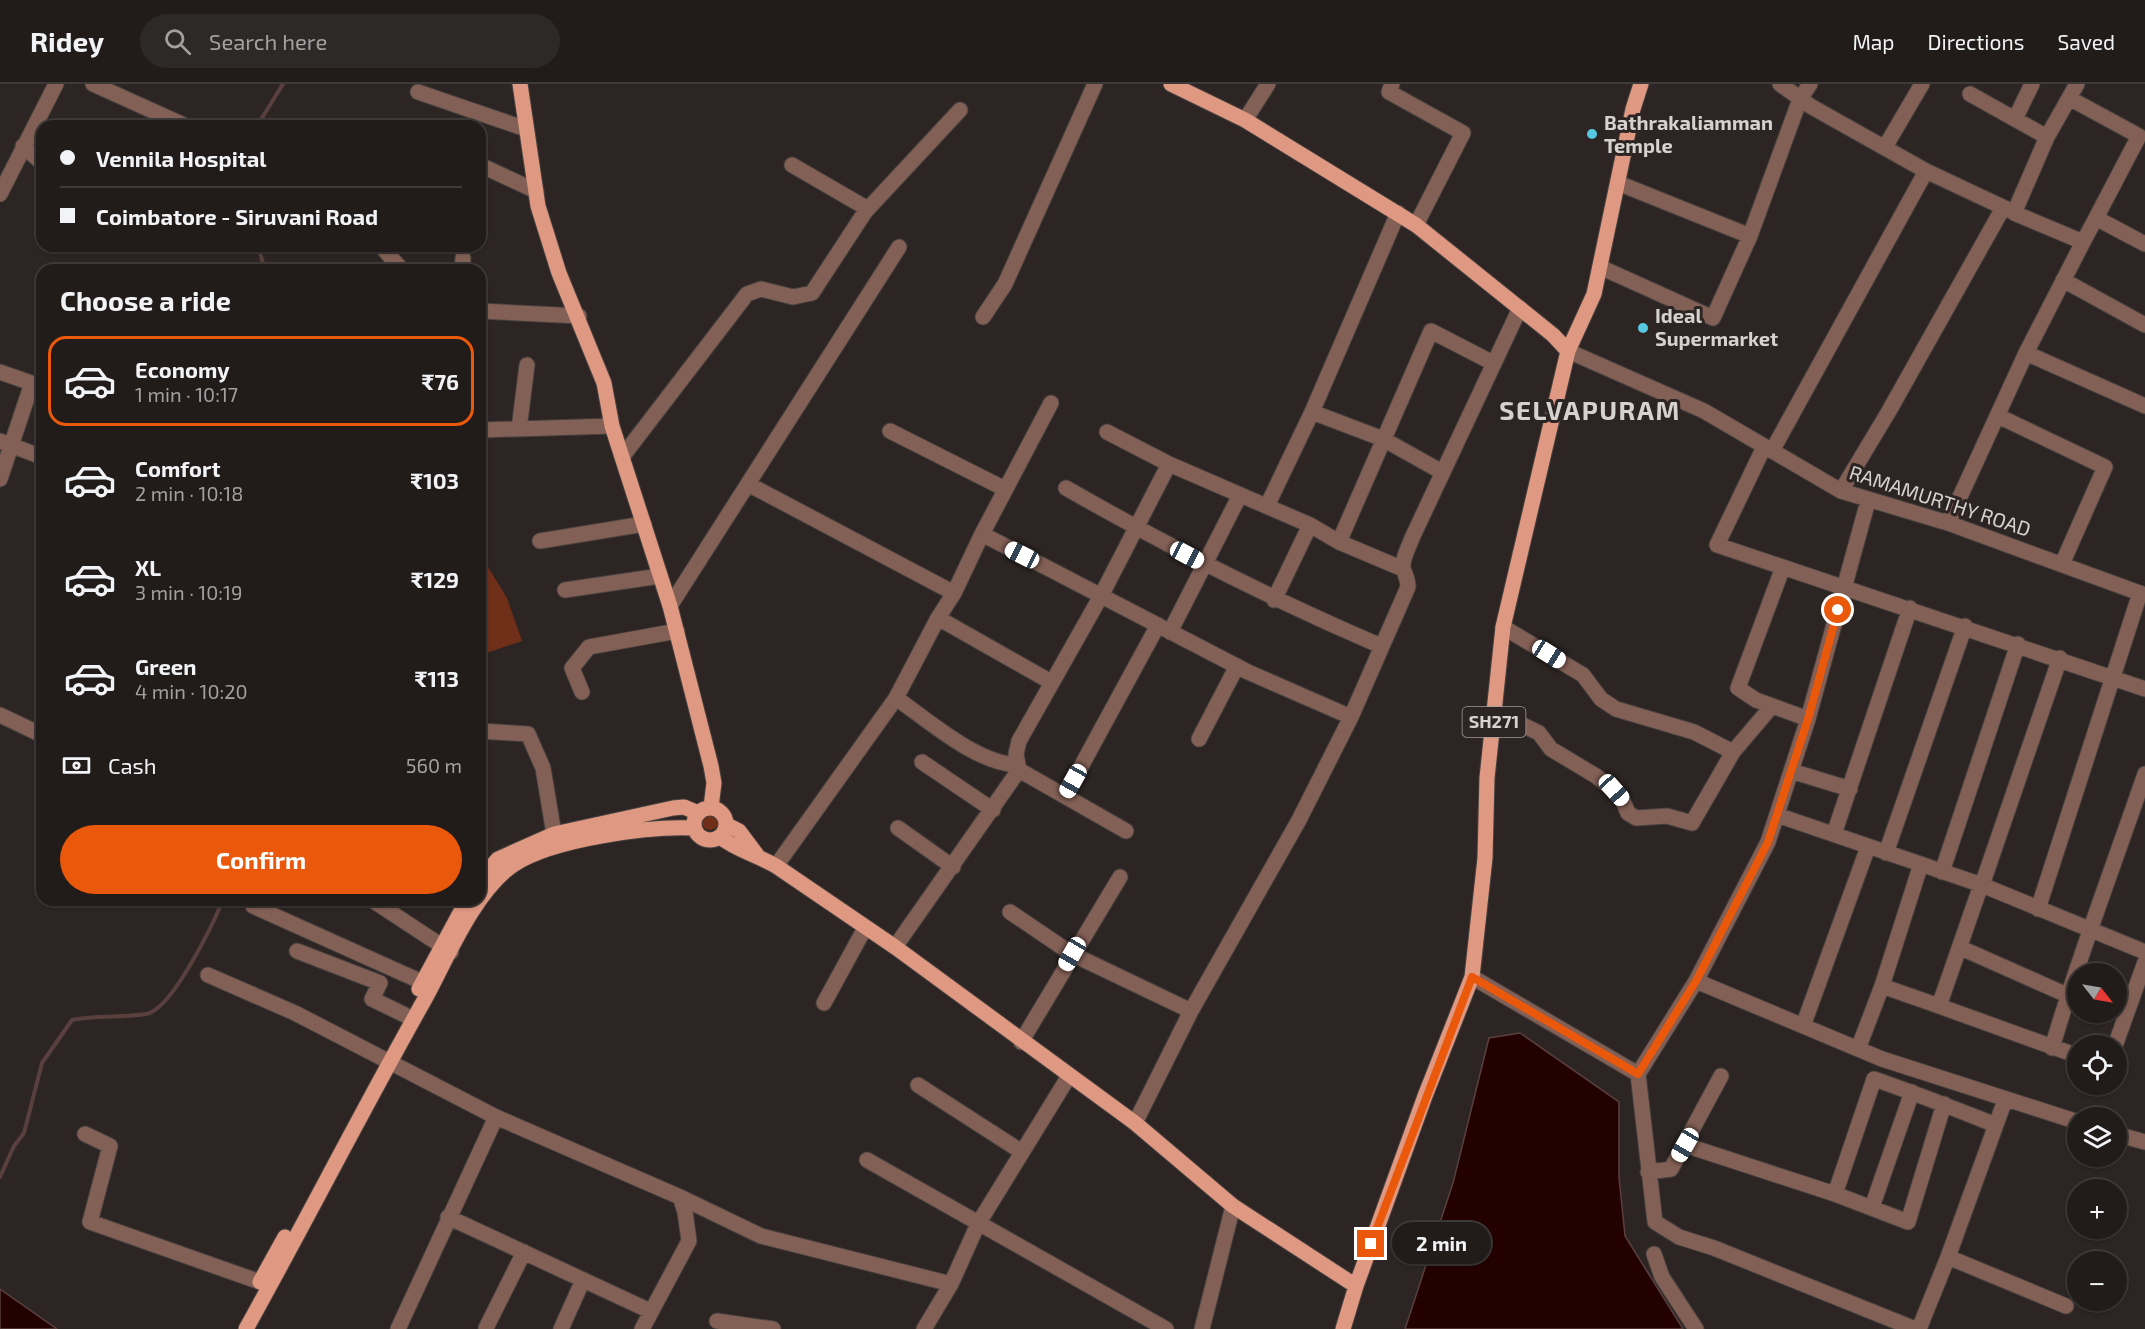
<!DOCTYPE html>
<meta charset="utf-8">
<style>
body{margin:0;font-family:"Exo 2",sans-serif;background:#2d2927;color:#f1f3f6;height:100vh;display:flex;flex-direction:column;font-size:22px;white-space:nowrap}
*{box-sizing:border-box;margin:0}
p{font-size:20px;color:#a2a1a2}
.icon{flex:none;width:33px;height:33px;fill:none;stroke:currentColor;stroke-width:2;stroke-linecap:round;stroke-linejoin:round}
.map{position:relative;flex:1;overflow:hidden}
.drawer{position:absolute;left:36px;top:180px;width:450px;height:642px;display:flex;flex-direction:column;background:#211c1a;border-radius:18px;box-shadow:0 2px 4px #0004,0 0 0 2px #3e3a39}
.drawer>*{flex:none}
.hud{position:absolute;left:36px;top:36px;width:450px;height:132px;border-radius:18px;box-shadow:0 2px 4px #0004,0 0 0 2px #3e3a39;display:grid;align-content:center;height:132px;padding:0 24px;background:#211c1a}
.needle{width:39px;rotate:121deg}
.controls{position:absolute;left:2067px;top:879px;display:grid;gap:12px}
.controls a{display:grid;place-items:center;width:60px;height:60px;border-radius:50%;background:#211c1a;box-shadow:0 2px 4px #0004,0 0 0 2px #3e3a39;font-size:30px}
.end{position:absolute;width:27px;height:27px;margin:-14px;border:8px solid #ea580c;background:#fff;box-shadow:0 0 0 3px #fff}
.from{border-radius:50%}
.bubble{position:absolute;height:42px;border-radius:21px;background:#211c1a;box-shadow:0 2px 4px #0004,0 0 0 2px #3e3a39;font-size:20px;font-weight:700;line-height:42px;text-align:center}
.car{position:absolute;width:18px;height:36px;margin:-18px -9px;border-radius:8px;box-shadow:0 0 4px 2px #0007;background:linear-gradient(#fff 24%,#345 0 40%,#fff 0 76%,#345 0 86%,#fff 0)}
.hud b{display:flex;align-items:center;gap:21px;height:57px;font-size:22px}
.hud b+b{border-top:2px solid #3e3a39}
.hud i{width:15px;height:15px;background:#f1f3f6}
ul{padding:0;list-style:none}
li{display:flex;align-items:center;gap:18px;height:90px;margin:0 12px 9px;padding:0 12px;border:3px solid transparent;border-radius:18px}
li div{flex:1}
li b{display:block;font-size:22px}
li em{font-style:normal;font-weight:700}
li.selected{border-color:#ea580c}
li>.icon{width:54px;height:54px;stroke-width:1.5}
h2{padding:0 24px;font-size:27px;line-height:72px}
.pay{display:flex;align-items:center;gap:15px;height:66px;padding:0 24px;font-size:22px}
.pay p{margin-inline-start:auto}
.cta{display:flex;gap:12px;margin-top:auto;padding:12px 24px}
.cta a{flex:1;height:69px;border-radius:36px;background:#ea580c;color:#fff;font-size:24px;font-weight:700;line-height:69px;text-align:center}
header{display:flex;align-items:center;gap:36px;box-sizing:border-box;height:84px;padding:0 30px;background:#211c1a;border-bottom:2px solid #3e3a39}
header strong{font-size:28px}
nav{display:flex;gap:33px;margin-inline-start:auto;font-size:21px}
.search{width:420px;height:54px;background:#2d2927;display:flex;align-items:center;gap:15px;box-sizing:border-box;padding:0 21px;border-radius:33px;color:#a2a1a2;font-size:22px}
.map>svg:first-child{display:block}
.green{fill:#6f2f19}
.water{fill:#230100;stroke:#59403e;stroke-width:1.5}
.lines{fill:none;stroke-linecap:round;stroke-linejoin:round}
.stream{stroke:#59403e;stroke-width:4}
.minor-casing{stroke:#47413f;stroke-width:17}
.major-casing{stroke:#47413f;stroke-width:17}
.minor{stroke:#836055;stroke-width:15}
.major{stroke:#df9881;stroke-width:15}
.route{stroke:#ea580c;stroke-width:8}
.poi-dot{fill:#56c9e1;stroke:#2c2523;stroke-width:2}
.labels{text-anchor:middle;stroke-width:6;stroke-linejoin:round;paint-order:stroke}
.shield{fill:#2c2523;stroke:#a39e9c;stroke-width:1.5}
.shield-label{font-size:18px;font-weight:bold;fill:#d6d2d0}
.poi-label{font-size:20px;font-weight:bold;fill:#d6d2d0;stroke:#2c2523;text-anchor:start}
.street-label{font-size:20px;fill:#d6d2d0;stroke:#2c2523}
.district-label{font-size:26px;font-weight:bold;letter-spacing:1.5px;fill:#d6d2d0;stroke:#2c2523}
</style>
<header>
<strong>Ridey</strong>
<div class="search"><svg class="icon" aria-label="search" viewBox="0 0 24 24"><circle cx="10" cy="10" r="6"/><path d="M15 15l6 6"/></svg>Search here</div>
<nav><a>Map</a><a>Directions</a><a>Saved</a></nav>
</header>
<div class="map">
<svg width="2145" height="1245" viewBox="0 0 2145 1245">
<rect width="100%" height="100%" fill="#2c2523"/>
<path class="green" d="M 480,470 L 507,514 L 522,557 L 480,571 Z
M701 737a9 9 0 1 1 18 0a9 9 0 1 1-18 0Z"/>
<path class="water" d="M 1520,949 L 1619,1018 L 1619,1093 L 1625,1152 L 1683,1245 L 1405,1245 L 1453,1099 L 1489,954 Z
M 0,1205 L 57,1245 L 0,1245 Z"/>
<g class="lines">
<path class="stream" d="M 257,42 L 283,0
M 258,162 L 265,186
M 0,1093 L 14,1062 L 24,1049 L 42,979 L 72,936 C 96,931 122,934 146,930 C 172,926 213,840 223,816"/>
<defs>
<path id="minor" d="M 93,0 L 186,42
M 1392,0 L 1389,8 L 1463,49 L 1416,141
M 1780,0 L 1812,23 L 1926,87 L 2011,127
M 418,8 L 526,45
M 1970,10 L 2047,53
M 2069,14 L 2139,52 L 2096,134
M 2015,35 L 2032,0
M 1245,36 L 1268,0
M 23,62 L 42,79
M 1885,63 L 1922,0
M 480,81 L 536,107
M 792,81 L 868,125
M 1618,99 L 1750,152
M 0,110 L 56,0
M 2083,158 L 2096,134 L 2145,160
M 381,162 L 402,186
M 1600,183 L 1713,234 L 1750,152 L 1800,15 L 1810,0
M 462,186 L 463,174
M 2063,196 L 2145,241
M 480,227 L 579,232
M 983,233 L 1005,200 L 1095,0
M 1568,267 L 1704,327 L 1841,407 L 1948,439 L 2145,511
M 2026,269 L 2145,322
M 0,288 L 40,302
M 1312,328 L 1383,355 L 1442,388
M 1998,332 L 2105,383 L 2062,480
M 519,345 L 527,281
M 480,346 L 612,342
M 890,347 L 1005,405
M 1107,348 L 1169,380
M 0,357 L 42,373
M 1764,363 L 1717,461 L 2145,605
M 1772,367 L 1926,87
M 622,373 L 747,210 L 761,205 L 793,213 L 812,209 L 865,128 L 960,26
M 0,395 L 32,299
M 748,400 L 954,509
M 1066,404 C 1169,463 1271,515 1381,562
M 1841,407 L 1889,327 L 2003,124
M 1267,422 L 1312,328 L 1398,129
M 1948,439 L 2026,269 L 2083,158 L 2014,129 L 2047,53 L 2077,0
M 982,450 L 1248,588 L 1351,633
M 540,457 L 644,440
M 1339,458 L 1431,247 L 1493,279
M 1783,483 L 1738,604 L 1756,616 L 1808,635
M 565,506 L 660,492
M 1274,516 L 1310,441
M 670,522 L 899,163
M 938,534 L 1051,598
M 1503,543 L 1583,591 L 1601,615 L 1616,625 L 1694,648 L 1733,668
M 1170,548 L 1240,411
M 582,608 L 572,584 L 589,563 L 677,547
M 896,614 C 929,637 976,679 1017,681
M 1496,628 L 1539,649 L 1551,665 L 1596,692 L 1614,706 L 1623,717 L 1628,729 L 1636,734 L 1667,732 L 1692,739 L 1733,668 L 1772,622
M 0,631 L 42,651
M 480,647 L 528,650 L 543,684 L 554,750
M 1199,655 L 1237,582
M 922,678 L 993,726
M 1019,686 L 1126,747
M 1791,687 L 1850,705
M 1065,712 L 1158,541
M 1777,731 L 1982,801 L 2145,868
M 898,744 L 953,783
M 1834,750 L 1910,524
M 1886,769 L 1965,542
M 776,782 L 896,614 L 938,534 L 954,509 L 982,450 L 1051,319
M 1942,788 L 2018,560
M 1981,801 L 1939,922 L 2078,972
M 1982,801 L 2060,574
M 372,816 L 451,868
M 253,822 L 422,898
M 2038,825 L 2140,509
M 1010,828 L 1072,870 L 1191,927
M 895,863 L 1019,686 L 1016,670 L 1019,657 L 1101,512 L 1169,380 L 1310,441 L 1339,458 L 1403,485
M 1961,864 L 2067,911
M 297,867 L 380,899 L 372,915 L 405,931
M 208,891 L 295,929 L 496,1033 L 680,1113 L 761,1152 L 951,1200
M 1472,893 L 1638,990 L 1696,897 L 1768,758 L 1808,635 L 1868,417
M 1696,897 L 1882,975 L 2078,1038
M 1882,902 L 1939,922
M 824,919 L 865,844
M 1803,942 L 1868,763
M 1021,958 L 1120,793
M 2115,962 L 2145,878
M 2052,964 C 2079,871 2114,781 2145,690
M 1858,965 L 1882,902 L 1921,780
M 1638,990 L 1655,1138 L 1679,1153 L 1714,1164 L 1915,1245
M 918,1001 L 1022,1068
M 1944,1020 L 1908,1138 L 1835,1110 L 1874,995 C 1915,1009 1955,1025 1996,1041
M 1135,1039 L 1191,927 L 1299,736 L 1351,633 L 1408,503 C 1408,494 1405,491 1403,484 C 1402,474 1409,463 1412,454 L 1520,224
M 85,1050 L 110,1062 L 90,1138 L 260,1198
M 2116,1050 L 2145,1058
M 1685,1061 L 1835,1110
M 867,1076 L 1166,1245
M 1648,1088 L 1671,1085 L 1721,992
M 1872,1123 L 1912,1008
M 448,1133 L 650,1227
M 1654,1170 L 1662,1193 L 1696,1245
M 1948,1173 L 2066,1222
M 717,1237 L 773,1245
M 486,1244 L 524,1168
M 398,1245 L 496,1033
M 561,1245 L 583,1196
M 642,1245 L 689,1157 L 685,1128 L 680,1113
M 924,1245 L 951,1200 L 978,1140 L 1069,992
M 1202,1245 L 1233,1122
M 1919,1245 L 1948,1173 L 2005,1016"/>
<path id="major" d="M 520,0 L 538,122 L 559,189 L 604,299 L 612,342 L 670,522 L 711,682 L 714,699 L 711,723
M 1171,0 L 1245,36 L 1416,141 L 1553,251 L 1568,267
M694 740a16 16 0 1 1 32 0a16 16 0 1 1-32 0Z
M 727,741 L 739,747 L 757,771
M 720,753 C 736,766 757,771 776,782 L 895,863 L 1135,1039 L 1233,1122 L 1356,1202
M 480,796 L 498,775 L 554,750 L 673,724 L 684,723 L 698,729
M 419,905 L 467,816
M 260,1198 L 285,1153
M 246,1245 C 307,1135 364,1023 426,913 C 448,872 475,807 513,781 C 551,755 649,742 694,744
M 1343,1245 L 1356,1202 L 1425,1012 L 1472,893 L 1485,774 L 1487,694 L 1503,543 L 1568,267 L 1594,210 L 1633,25 L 1641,0"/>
</defs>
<use href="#minor" class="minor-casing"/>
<use href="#major" class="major-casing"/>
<use href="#minor" class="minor"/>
<use href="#major" class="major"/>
</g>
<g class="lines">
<path class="route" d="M 1371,1160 L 1472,893 L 1638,990 L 1696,897 L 1768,758 L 1808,635 L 1838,526"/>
</g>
<g class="poi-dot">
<circle cx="1592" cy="50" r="6"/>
<circle cx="1643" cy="244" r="6"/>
</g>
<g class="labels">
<rect class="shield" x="1462.5" y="623" width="63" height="30" rx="4.5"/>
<g class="shield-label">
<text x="1494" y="644">SH271</text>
</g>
<g class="poi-label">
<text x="1604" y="46">Bathrakaliamman<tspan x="1604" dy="23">Temple</tspan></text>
<text x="1655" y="239">Ideal<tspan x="1655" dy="23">Supermarket</tspan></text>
</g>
<g class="street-label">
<text transform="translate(1940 417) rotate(18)" y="7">RAMAMURTHY ROAD</text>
</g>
<g class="district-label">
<text x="1590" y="336">SELVAPURAM</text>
</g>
</g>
</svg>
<div class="controls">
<a><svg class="needle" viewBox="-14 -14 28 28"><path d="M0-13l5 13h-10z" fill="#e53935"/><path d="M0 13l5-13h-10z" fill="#a2a1a2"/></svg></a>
<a><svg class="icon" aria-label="locate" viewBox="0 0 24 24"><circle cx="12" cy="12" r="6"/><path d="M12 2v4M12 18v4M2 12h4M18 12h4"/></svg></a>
<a><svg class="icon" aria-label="layers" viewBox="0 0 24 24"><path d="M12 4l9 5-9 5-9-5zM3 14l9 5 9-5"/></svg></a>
<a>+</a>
<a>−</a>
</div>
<i class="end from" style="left:1838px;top:526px"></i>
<i class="end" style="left:1371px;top:1160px"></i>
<div class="bubble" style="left:1392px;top:1138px;width:99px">2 min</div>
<i class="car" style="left:1022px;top:471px;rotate:297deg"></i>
<i class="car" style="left:1187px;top:471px;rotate:118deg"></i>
<i class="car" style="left:1549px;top:570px;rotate:122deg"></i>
<i class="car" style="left:1073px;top:697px;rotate:209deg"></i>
<i class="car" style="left:1614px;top:706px;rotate:138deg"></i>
<i class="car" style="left:1072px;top:870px;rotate:210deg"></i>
<i class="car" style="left:1685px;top:1061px;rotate:210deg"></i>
<div class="hud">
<b><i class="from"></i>Vennila Hospital</b>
<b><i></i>Coimbatore - Siruvani Road</b>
</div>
<section class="drawer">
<h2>Choose a ride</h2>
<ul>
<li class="selected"><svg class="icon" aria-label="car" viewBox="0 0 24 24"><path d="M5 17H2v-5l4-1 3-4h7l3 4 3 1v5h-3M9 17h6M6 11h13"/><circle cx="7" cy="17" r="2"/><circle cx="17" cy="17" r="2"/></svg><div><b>Economy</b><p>1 min · 10:17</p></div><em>₹76</em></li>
<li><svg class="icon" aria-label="car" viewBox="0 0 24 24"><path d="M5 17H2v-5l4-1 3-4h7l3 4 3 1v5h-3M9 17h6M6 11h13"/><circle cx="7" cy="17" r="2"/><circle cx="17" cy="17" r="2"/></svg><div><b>Comfort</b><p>2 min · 10:18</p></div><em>₹103</em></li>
<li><svg class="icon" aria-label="car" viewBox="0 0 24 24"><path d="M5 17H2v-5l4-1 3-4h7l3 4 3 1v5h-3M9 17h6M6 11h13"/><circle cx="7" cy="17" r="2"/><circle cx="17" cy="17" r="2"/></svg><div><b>XL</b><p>3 min · 10:19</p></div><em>₹129</em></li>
<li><svg class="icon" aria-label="car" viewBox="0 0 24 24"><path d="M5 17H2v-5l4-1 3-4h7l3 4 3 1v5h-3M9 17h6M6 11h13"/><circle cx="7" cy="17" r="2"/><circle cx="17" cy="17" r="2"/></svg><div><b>Green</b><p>4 min · 10:20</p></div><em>₹113</em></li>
</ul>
<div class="pay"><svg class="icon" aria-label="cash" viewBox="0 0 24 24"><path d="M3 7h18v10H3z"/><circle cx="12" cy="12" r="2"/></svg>Cash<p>560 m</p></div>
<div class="cta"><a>Confirm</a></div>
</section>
</div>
